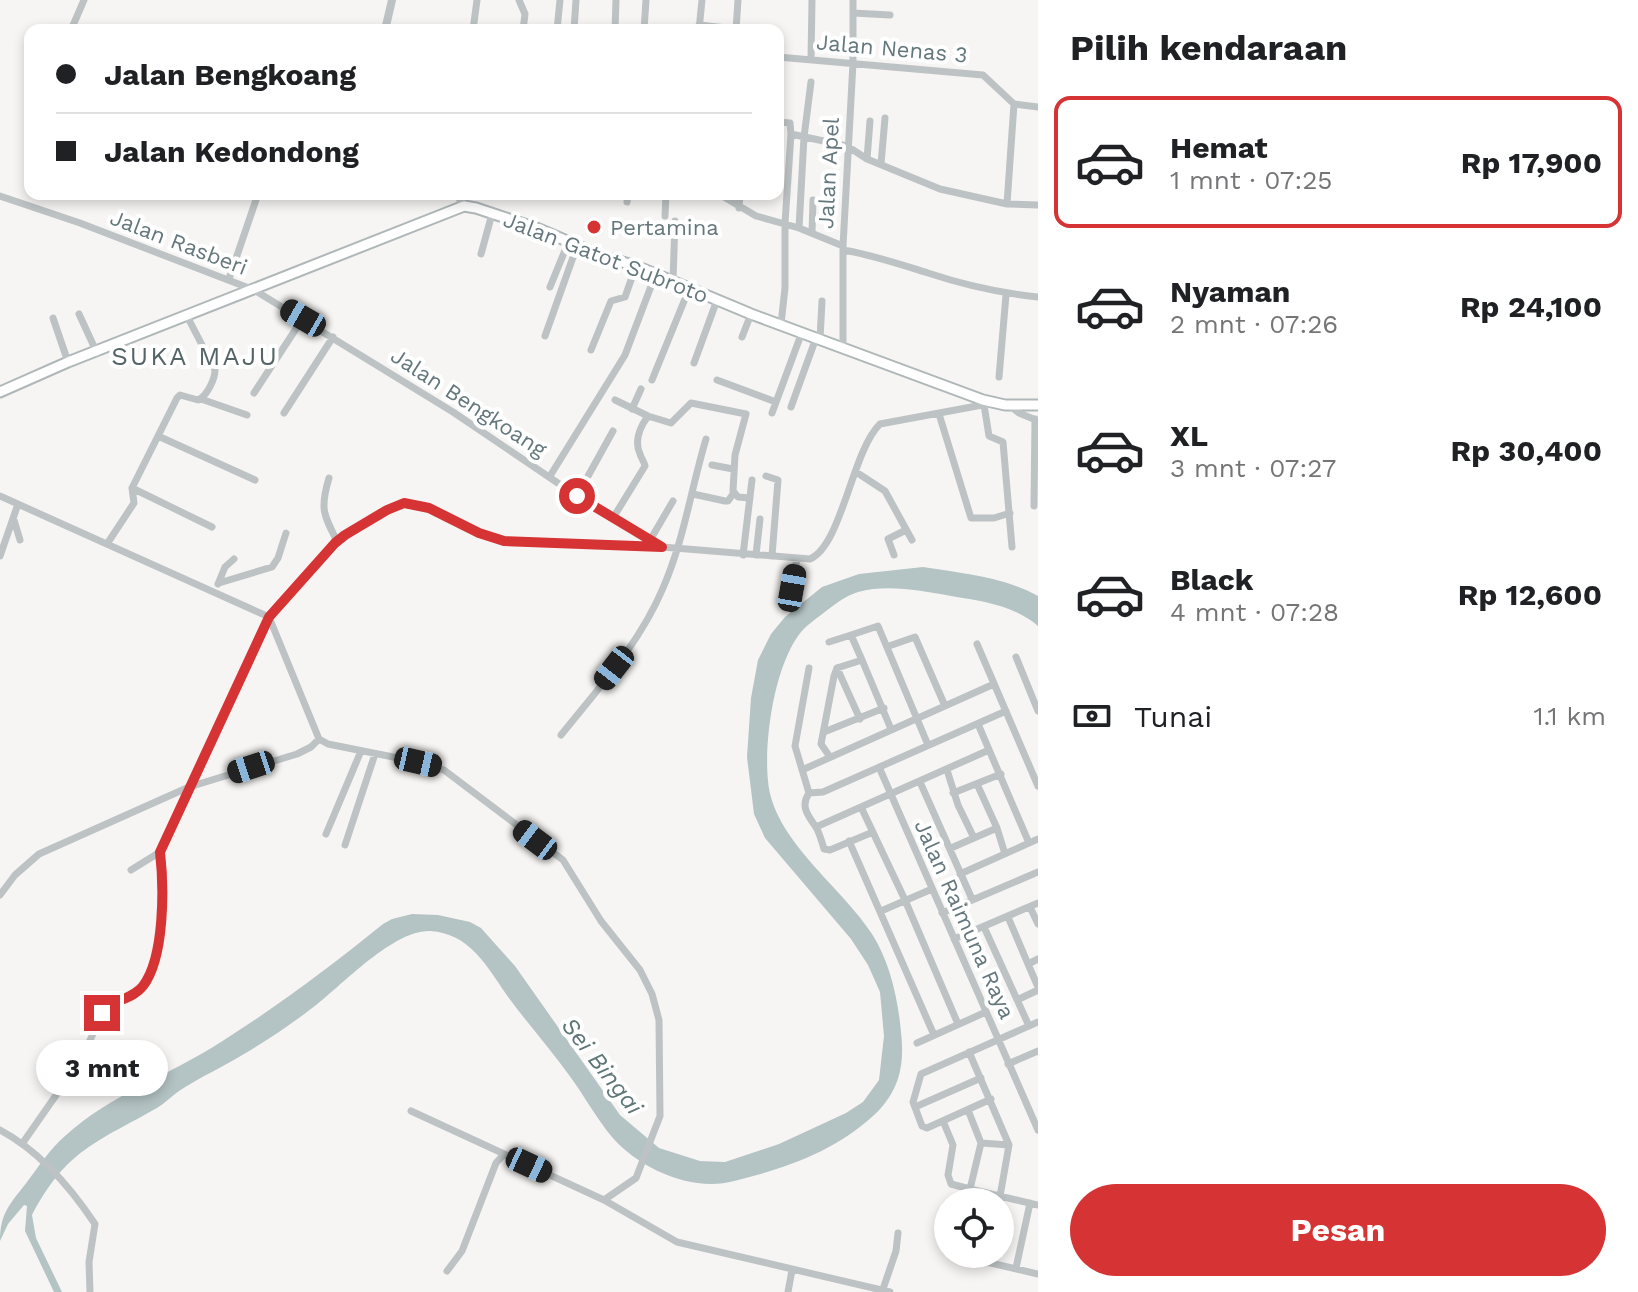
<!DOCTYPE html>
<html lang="id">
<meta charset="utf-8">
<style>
body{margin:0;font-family:"Work Sans",sans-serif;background:#f2f2f2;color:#202124;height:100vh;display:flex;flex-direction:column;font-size:30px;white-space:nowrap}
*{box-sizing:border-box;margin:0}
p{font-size:26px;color:#757577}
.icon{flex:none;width:44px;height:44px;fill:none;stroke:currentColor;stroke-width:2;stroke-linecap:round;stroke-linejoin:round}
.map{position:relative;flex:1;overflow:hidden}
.sheet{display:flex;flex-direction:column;background:#fff;width:600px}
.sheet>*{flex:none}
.banner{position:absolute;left:24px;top:24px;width:760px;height:176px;border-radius:16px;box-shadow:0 4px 12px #0003;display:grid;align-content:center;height:176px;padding:0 32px;background:#fff}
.tools{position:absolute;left:934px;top:1188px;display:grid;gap:16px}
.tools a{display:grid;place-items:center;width:80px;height:80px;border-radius:50%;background:#fff;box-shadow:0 4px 12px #0003;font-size:40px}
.end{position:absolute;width:36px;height:36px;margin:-18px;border:10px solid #d63334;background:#fff;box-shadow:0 0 0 4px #fff}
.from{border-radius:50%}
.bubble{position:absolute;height:56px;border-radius:28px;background:#fff;box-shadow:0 4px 12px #0003;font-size:26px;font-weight:700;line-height:56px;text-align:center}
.car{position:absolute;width:24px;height:48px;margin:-24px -12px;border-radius:10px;box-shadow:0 0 6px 2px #0007;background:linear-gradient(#222 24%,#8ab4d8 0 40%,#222 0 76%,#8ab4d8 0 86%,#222 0)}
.banner b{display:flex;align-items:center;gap:28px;height:76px;font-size:30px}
.banner b+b{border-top:2px solid #e0e0e0}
.banner i{width:20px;height:20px;background:#202124}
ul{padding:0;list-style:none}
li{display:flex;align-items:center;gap:24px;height:132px;margin:0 16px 12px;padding:0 16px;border:4px solid transparent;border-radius:16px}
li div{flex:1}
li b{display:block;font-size:30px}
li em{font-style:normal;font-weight:700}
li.selected{border-color:#d63334}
li>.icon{width:72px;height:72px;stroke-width:1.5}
h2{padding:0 32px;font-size:36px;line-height:96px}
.pay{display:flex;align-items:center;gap:20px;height:88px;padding:0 32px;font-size:30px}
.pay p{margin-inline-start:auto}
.primary-button{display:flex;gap:16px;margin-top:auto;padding:16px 32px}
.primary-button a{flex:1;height:92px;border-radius:48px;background:#d63334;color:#fff;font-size:32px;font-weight:700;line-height:92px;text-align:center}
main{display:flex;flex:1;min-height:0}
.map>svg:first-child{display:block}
.water{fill:#b4c3c4}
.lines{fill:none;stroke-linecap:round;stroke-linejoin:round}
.secondary-casing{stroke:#afb7b9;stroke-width:13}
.minor{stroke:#bdc3c4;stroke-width:7}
.tertiary{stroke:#bdc3c4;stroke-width:8}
.secondary{stroke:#fff;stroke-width:9}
.route{stroke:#d63334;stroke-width:10}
.poi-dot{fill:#d63334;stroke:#fff;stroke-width:3}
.labels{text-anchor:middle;stroke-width:8;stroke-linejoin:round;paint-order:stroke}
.street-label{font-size:22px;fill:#63777c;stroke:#fff}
.poi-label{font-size:22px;fill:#63777c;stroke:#fff;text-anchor:start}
.water-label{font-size:24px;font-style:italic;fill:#5e7677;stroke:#fff}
.quarter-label{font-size:26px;letter-spacing:2px;fill:#546467;stroke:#fff}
</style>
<main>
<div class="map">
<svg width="1038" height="1292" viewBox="0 0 1038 1292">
<rect width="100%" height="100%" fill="#f6f5f3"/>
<path class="water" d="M 923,567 C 961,573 1004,577 1038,596 L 1038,626 C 1014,605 981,601 951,596 C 921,591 888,584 858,592 C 845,596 837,603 826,611 C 816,619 806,625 798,636 C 774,670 764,740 768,781 C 773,840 842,887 872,934 C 890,962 898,999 901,1032 C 905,1066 899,1092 873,1116 C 840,1146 800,1163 757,1175 C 742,1179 727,1184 711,1184 C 676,1184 635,1164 612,1137 C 596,1118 584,1095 569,1075 C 549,1047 526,1022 506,994 C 487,966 469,933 430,931 C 391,930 338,990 307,1012 C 287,1027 266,1041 244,1054 C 223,1067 200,1077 179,1091 C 172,1096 165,1103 157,1108 C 97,1142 66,1150 32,1215 L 36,1238 L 62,1292 L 54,1292 L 25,1231 L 27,1206 L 24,1205 L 8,1224 L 0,1241 C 0,1213 10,1204 27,1182 C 39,1166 50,1149 65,1136 C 111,1094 170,1075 221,1042 C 278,1006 331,966 383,924 L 392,919 L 412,914 L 438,915 L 470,922 L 481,928 L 515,966 L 620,1115 L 659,1148 L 700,1161 L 725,1162 L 779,1144 L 846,1113 L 863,1102 L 879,1080 L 884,1036 L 880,992 L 868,965 L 851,939 L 765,838 L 754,814 L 747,757 L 751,698 L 758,660 L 771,634 L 785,617 L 822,587 L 859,574 Z"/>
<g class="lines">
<defs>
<path id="secondary" d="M 0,392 L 68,362 L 464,206 L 476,208 L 539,229 L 602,256 L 636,266 L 751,314 L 983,400 L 1005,405 L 1038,405"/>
</defs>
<use href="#secondary" class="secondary-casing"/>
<path class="minor" d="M 519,0 L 525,14 L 523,30
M 853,13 L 890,15
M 699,25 L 736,29
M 71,30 L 84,0
M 473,30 L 477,0
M 557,30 L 560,0
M 574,30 L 576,0
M 615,30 L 616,0
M 644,30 L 646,0
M 699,30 L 702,0
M 736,30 L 738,0
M 778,57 L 983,75 L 1014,104 L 1038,107
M 811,59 L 812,0
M 778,122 L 790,123 L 791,134 L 785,223 L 785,288 L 781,324
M 791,134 L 847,146 L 867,159 L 940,189 L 1007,204 L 1038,205
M 867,159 L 870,121
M 881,164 L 885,118
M 719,194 L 756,216 L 799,228 L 843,246
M 0,196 L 80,223 L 254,290 L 453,412 L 577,496 L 659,546
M 627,202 L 628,194
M 1007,204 L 1014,104
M 739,208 L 740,194
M 665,216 L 666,194
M 799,228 L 804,137 L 811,82
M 812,233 L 813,200
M 843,250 C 873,255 899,264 928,273 C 964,285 1000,293 1038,297
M 481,254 L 492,214
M 229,279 L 258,194
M 673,281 L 675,221
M 550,287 L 568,243
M 79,314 L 97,353
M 53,318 L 68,362
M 545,336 L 577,246
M 742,337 L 751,314
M 820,339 L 822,301
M 843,347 L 843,246 L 853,63 L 853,0
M 591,350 L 611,301 L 625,297 L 636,266
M 694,363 L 717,300
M 999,377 L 1006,295
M 652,380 L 689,289
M 717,380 L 776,402
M 254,393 L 303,318
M 201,399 L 247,415
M 615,400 L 648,416
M 984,405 L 989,436 L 1003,442 L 1012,547
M 1009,405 L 1019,413 L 1036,420
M 791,407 L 816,338
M 632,409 L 641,389
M 284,413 L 333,337
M 772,413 L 802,332
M 939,414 L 971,518 L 994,518 L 1010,513
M 158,436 L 255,480
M 712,465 L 733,469
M 856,472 L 885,491 L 912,540
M 550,476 L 625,355 L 656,273
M 766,476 L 778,480 L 772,556
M 329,478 C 320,508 323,514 337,541
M 132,488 L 212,527
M 693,494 L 725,501 L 728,501 L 733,494
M 0,496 L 269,617 L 319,739 L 328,744 L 418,762 L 444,770 L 563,860 L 601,921 L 640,970 L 652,994 L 659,1020 L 660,1116 L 636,1178 L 604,1200
M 577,496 L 613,431
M 1034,506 L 1035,419
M 613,518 L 645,466 C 644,461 641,458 640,454 C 634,441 640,427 648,416 L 671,423 L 691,403 L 746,414 L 735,455 L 733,491 L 738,497 L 750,498
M 14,520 L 20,540
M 649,542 L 673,501
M 107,544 L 134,503 L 132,488 L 177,398 L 180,395 L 198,400 C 207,396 215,379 215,370 L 187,316
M 743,555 L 752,480
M 756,555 L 760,519
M 894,555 L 888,539 L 906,530
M 0,556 L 18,504
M 219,583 L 272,567 L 278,558 L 286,533
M 218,584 L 225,567 L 234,559
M 789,599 L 797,559
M 829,642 L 851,635
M 977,644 L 1038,786
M 889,646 L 915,637 L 945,706
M 1016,657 L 1038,711
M 862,660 L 891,729
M 809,668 L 795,746 L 809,793 C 799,808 810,817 817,829 C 820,835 822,842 824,849 L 830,850 L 873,832
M 837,668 L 860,719
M 978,724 L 1029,843
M 824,732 L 884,708
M 561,735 C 598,689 640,643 663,588 C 684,540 691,489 706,439
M 830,757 L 821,744 L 834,676 L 837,668 L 862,660 L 851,635 L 878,626 L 928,745
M 879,767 L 1038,1130
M 802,770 L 994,684
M 947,770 L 958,805 L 974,838
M 920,782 L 972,899
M 977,784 L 997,828 L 1005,854
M 809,793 L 823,792 L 1006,711
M 953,793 L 1001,774
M 861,807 L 905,900 L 958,1024
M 816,827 L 989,750
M 326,834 L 361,751
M 849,841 L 934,1035
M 345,845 L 375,754
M 951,848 L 997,828
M 131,870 L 160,852
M 960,874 L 1038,839
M 0,895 L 15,875 L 39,854 L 189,787 L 297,754 L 311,747 L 319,739
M 1030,907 L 1038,924
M 881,911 L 932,889
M 942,913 L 1038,872
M 1008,917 L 1028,964
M 984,927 L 1029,1026
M 954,939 L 1038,903
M 1038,959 L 1028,964 L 1038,987
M 1017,1000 L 1038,990
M 89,1042 C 96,1030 99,1012 111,1004 C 121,997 135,997 143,986 C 165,957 164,887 160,852 L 269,617 L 337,541 L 387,510 L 404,503 L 420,505 L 479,533 L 504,541 L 662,547 L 810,559 C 842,545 852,451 880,424 L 993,403
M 917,1043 L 986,1012
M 969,1052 L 1009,1145 L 999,1202
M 1008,1064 L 1038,1051
M 991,1099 L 927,1128 L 922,1126 L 913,1102 L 921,1074 L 1038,1022
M 915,1107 L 981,1078
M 968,1110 L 981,1143
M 411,1111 L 604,1200 L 677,1242 L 890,1292
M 943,1121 L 953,1145 L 948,1175 L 951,1184 L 970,1189 L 981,1143 L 1009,1145
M 0,1130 C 38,1150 71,1188 95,1224 L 89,1262 L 90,1292
M 22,1144 L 68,1078
M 970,1189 L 1038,1205
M 966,1254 L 969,1258 L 1038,1274
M 1016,1268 L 1030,1203
M 447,1271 L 462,1251 L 496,1163 L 504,1154
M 788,1292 L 792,1270
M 882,1292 L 896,1251 L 898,1233"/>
<path class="tertiary" d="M 385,30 L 392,0
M 457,194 L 464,206"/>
<use href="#secondary" class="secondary"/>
</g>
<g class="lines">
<path class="route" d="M 102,1013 C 113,999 132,1000 143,986 C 165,957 164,886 160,852 L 269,617 L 335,543 L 345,535 L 387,510 L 404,503 L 429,508 L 479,533 L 504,541 L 662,547 L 577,496"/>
</g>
<circle class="poi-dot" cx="594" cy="227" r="8"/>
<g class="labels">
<g class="street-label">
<text transform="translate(892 48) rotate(5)" y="8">Jalan Nenas 3</text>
<text transform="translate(828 173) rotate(-87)" y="8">Jalan Apel</text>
<text transform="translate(179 242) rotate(21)" y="8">Jalan Rasberi</text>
<text transform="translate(606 257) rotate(21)" y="8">Jalan Gatot Subroto</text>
<text transform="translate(469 402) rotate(33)" y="8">Jalan Bengkoang</text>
<text transform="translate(965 919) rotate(66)" y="8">Jalan Raimuna Raya</text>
</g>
<g class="poi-label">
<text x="610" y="235">Pertamina</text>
</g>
<g class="water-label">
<text transform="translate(602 1066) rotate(52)" y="8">Sei Bingai</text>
</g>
<g class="quarter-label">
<text x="195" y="365">SUKA MAJU</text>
</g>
</g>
</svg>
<div class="tools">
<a><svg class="icon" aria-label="locate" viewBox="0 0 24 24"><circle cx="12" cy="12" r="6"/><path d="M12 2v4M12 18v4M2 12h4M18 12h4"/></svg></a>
</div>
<i class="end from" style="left:577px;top:496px"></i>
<i class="end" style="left:102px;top:1013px"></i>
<div class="bubble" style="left:36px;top:1040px;width:132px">3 mnt</div>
<i class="car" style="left:303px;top:318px;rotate:300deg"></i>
<i class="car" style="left:792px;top:588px;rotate:10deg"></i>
<i class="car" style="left:614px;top:668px;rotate:218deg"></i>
<i class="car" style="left:418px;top:762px;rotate:103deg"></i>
<i class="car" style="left:251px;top:767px;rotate:252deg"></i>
<i class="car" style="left:535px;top:840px;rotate:307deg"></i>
<i class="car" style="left:529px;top:1165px;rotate:115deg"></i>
<div class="banner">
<b><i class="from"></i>Jalan Bengkoang</b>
<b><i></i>Jalan Kedondong</b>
</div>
</div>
<section class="sheet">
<h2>Pilih kendaraan</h2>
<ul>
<li class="selected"><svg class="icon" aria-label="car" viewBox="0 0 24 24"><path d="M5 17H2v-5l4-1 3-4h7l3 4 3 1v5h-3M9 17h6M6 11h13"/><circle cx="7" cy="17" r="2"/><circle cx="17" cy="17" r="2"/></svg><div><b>Hemat</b><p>1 mnt · 07:25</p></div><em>Rp 17,900</em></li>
<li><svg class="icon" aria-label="car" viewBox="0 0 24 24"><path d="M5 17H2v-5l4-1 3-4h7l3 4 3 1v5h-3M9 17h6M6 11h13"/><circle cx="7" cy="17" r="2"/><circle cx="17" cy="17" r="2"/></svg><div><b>Nyaman</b><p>2 mnt · 07:26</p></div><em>Rp 24,100</em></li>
<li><svg class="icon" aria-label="car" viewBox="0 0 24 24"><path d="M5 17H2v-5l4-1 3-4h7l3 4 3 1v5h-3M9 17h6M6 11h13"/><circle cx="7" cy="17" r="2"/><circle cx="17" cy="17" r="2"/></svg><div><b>XL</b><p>3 mnt · 07:27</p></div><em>Rp 30,400</em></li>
<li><svg class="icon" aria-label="car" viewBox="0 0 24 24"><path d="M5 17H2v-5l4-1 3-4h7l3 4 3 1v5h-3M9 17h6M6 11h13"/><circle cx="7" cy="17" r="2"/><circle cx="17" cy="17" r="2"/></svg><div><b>Black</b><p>4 mnt · 07:28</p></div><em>Rp 12,600</em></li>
</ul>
<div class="pay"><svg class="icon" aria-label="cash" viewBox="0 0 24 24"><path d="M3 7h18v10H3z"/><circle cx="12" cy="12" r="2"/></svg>Tunai<p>1.1 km</p></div>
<div class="primary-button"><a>Pesan</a></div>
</section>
</main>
